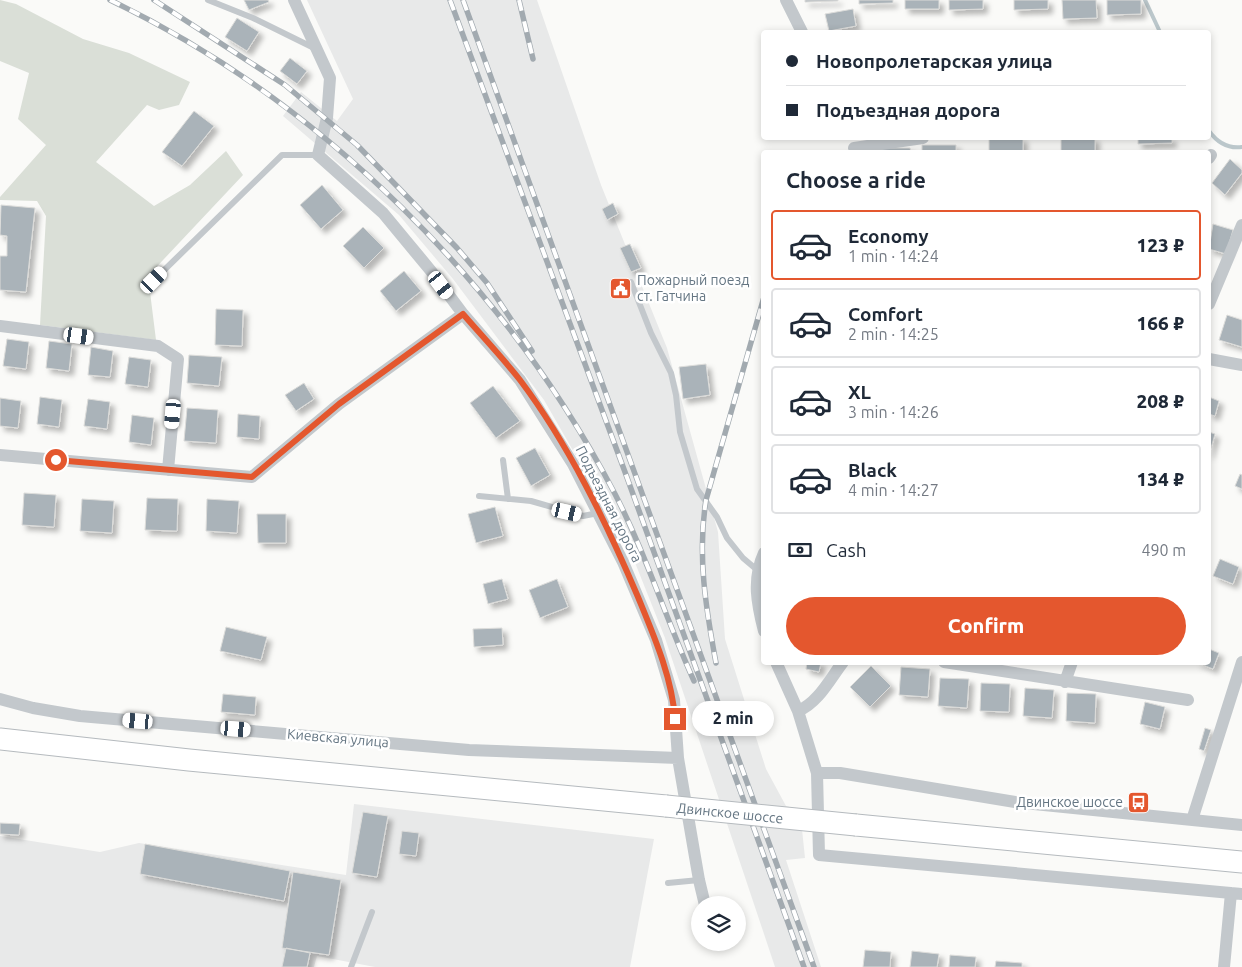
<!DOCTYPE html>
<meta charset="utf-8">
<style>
body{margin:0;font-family:Ubuntu,sans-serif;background:#f6f6f7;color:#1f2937;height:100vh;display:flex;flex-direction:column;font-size:19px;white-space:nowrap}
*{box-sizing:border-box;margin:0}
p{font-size:16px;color:#747a83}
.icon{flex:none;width:28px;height:28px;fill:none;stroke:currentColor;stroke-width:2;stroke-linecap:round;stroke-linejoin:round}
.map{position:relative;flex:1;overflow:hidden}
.sheet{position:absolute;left:761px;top:150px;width:450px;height:515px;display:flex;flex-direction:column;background:#fff;border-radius:5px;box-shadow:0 2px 8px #0003}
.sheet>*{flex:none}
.guide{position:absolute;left:761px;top:30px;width:450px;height:110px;border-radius:5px;box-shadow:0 2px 8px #0003;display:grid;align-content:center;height:110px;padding:0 25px;background:#fff}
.controls{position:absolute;left:691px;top:896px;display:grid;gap:10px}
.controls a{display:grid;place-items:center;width:55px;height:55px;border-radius:50%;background:#fff;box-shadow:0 2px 8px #0003;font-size:25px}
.end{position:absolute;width:22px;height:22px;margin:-11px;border:6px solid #e4572e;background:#fff;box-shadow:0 0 0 2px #fff}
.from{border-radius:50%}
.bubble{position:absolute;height:35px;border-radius:18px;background:#fff;box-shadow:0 2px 8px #0003;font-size:16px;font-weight:800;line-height:35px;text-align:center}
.car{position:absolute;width:15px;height:30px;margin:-15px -8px;border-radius:6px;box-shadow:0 0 4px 1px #0007;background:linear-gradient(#fff 24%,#345 0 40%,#fff 0 76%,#345 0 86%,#fff 0)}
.guide b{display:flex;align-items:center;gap:18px;height:48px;font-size:19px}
.guide b+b{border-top:1px solid #e0e1e3}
.guide i{width:12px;height:12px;background:#1f2937}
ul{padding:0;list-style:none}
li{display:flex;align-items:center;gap:15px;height:70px;margin:0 10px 8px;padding:0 15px;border:2px solid #e0e1e3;border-radius:5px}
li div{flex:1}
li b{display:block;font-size:19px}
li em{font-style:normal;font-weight:800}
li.on{border-color:#e4572e}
li>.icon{width:45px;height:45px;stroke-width:1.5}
h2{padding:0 25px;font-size:22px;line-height:60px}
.pay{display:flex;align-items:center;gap:12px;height:55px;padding:0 25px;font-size:19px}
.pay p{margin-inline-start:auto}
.primary-button{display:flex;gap:10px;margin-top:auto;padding:10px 25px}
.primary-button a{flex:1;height:58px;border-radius:30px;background:#e4572e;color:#fff;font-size:20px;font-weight:800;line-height:58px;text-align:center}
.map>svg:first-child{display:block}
.built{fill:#e8e9e9}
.green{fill:#dadfd7}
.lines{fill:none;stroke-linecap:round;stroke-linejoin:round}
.stream{stroke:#bbc7cb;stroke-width:4}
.building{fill:#aab3b9;stroke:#dcdcda;filter:url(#shadow)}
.primary-casing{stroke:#b5babe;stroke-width:23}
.service{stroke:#c3c8cc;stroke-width:6}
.minor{stroke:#c3c8cc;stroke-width:12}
.primary{stroke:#fff;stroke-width:21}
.rail-casing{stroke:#a2aab0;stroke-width:5.5}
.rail{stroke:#fff;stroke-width:4;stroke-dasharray:11;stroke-linecap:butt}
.primary-bridge-casing{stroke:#b5babe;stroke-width:23;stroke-linecap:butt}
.primary-bridge{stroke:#fff;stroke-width:21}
.route{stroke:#e4572e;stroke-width:6}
.labels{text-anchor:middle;stroke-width:5;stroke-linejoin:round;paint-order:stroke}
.poi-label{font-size:14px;fill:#657683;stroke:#fff;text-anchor:start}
.street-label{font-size:14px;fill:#657683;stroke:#fff}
</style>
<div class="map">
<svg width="1242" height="967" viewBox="0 0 1242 967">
<defs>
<filter id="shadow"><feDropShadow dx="4.5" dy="4.5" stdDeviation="2.5" flood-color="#0004"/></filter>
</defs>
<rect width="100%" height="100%" fill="#fafaf8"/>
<path class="built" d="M 307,0 L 537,0 L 601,185 L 667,348 L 718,532 L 725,639 L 766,769 L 786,806 L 800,810 L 805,858 L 786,860 L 821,967 L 775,967 L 665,638 L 630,550 L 544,400 L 453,279 L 399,215 L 283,116 L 301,92 L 337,121 L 353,99 Z
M 354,804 L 654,839 L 630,967 L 375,967 L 317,956 L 314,967 L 0,967 L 0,836 L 100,852 L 139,843 L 346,875 Z"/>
<path class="green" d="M 0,0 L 16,4 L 83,39 L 129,53 L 190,82 L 179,105 L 159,110 L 147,105 L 96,162 L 154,206 L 190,185 L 226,151 L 243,175 L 148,276 L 156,340 L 40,325 L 46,216 L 37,201 L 0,200 L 0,197 L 46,145 L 18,119 L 29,73 L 0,61 Z"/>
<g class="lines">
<path class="stream" d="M 1145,0 L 1160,32
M 1209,131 C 1217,142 1228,149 1242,147"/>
</g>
<path class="building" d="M 244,0 L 268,0 L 269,2 L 249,10 Z
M 805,0 L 838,0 L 838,1 L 805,2 Z
M 859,0 L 893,0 L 893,3 L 859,4 Z
M 905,0 L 939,0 L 939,9 L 905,9 Z
M 949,0 L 983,0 L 983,9 L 949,10 Z
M 1014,0 L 1048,0 L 1048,9 L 1014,10 Z
M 1062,0 L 1096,0 L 1097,18 L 1063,19 Z
M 1107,0 L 1141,0 L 1141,14 L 1107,15 Z
M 853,9 L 856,26 L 829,31 L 825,14 Z
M 237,18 L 259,32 L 247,51 L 225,37 Z
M 290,58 L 307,71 L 297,84 L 280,71 Z
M 194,111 L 214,126 L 182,166 L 162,152 Z
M 989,138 L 1023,138 L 1023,152 L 989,152 Z
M 1061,138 L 1095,138 L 1095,152 L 1061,152 Z
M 1138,138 L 1172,138 L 1172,143 L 1138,144 Z
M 922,145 L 956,145 L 956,152 L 922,152 Z
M 876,148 L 910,148 L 911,152 L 877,152 Z
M 1230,159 L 1242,170 L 1242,173 L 1225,195 L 1212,183 Z
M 322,185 L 343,210 L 321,229 L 300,205 Z
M 613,203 L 618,214 L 607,220 L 602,209 Z
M 1,205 L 35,208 L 26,292 L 0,290 L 0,256 L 7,256 L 7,236 L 0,235 Z
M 1213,224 L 1233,230 L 1226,254 L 1209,249 Z
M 363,227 L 384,248 L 364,268 L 343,246 Z
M 630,244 L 641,268 L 631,272 L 620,248 Z
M 404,271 L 421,291 L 396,311 L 380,291 Z
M 216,309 L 243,310 L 242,346 L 215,345 Z
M 1227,315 L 1242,320 L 1242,347 L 1219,340 Z
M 7,339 L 29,342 L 26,369 L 3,366 Z
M 49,341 L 72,344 L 69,371 L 46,368 Z
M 91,347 L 113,351 L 110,377 L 88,375 Z
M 189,355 L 222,357 L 219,386 L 187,383 Z
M 129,357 L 151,360 L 148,387 L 125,384 Z
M 706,364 L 710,395 L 683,399 L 679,367 Z
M 304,383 L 314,399 L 296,411 L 285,395 Z
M 493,386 L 520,421 L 496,438 L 470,403 Z
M 40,397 L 62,400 L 59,427 L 37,424 Z
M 1209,397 L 1219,401 L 1215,416 L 1209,414 Z
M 0,398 L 21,401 L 18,428 L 0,426 Z
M 88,399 L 110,402 L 107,429 L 84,426 Z
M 187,408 L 218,410 L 216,443 L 184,441 Z
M 238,414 L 260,416 L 259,439 L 237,437 Z
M 132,415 L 154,418 L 151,445 L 129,442 Z
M 1209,432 L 1215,434 L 1209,455 Z
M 535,448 L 550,475 L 531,486 L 516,458 Z
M 1240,474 L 1242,475 L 1242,489 L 1235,486 Z
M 24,493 L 56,495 L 54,527 L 22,525 Z
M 147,498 L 178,499 L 177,531 L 145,530 Z
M 82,499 L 114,501 L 112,533 L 80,531 Z
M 207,499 L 239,501 L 237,533 L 206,531 Z
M 495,507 L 503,536 L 476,543 L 468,514 Z
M 257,514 L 286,514 L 286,543 L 258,543 Z
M 1220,559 L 1239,567 L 1233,584 L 1213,576 Z
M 502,579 L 508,599 L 488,604 L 483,584 Z
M 557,579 L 568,607 L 540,618 L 529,590 Z
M 226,627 L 267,637 L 261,660 L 220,651 Z
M 502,628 L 503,645 L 474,647 L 473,629 Z
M 1209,649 L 1219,653 L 1213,669 L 1196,662 L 1209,662 Z
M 807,662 L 821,662 L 819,672 L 806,669 Z
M 871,666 L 891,686 L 870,707 L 850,687 Z
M 901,667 L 930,669 L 928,697 L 899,695 Z
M 940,678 L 969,679 L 967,708 L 938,706 Z
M 981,683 L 1010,684 L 1009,712 L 980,711 Z
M 1025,688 L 1054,690 L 1052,718 L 1023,716 Z
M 1067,693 L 1096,694 L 1095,723 L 1066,721 Z
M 223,694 L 256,697 L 255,715 L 221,712 Z
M 1145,702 L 1165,707 L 1160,729 L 1140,724 Z
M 1205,728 L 1211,730 L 1204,751 L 1199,749 Z
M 363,812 L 388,816 L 377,877 L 352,873 Z
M 0,823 L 20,824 L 19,835 L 0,834 Z
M 402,831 L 419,833 L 416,856 L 399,854 Z
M 145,844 L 290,871 L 284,901 L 140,874 Z
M 293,872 L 341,880 L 329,955 L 282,948 Z
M 286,948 L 310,953 L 307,967 L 282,967 Z
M 865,950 L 891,952 L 890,967 L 863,967 Z
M 912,951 L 939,954 L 937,967 L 910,967 Z
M 950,955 L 976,957 L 975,967 L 949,967 Z
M 996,961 L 1022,963 L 1022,967 L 995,967 Z"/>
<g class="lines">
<defs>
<path id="primary" d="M 0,739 L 189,760 L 666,806
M 856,825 L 1242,862"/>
</defs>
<use href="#primary" class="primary-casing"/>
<path class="service" d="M 208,0 L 253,18 L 316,49
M 154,280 L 282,155 L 318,155
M 631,282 L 651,333 L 671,373 L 676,395 L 680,432 L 697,489 L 717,517 L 727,538 L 743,558 L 756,569
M 503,460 L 508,499
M 479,496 L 531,501 L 583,516 L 598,513
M 668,883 L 699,880
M 351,967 L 372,912"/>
<path class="minor" d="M 294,0 L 330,78 L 327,118 L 318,155 L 383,213 L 431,271 L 463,314 L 520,380 L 573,464 L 623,562 L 656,640 L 674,700 L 678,758 L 699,880 L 705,905
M 786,0 L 802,32
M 854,148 L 923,138
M 1209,158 L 1211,155
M 1209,304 L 1242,225
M 0,326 L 158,346 L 178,359 L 168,470
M 1209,359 L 1242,365
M 0,455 L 252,477 L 339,404 L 463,314
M 764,553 C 752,579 757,604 764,631
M 776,662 L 798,711 L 817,773 L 819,855 L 1242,894
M 944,662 L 1188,700
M 1065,682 L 1072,662
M 0,699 L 33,708 L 80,716 L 469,750 L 678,758
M 798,711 C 818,703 830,679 843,662
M 817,773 L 840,773 L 1015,802 L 1242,825
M 1192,820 L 1242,662
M 1224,967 L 1231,893"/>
<use href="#primary" class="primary"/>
<defs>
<path id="rail" d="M 110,0 C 322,102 506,285 615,494 C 646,554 666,619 694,681
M 154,0 L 285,85 L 357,145 L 457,248 L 487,283 L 532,351
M 450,0 L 625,472 L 804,967
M 463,0 L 814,967
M 519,0 L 533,59
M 716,663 C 706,609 697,555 706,500 L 764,297"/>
</defs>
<use href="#rail" class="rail-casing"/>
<use href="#rail" class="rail"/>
<defs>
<path id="primary-bridge" d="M 666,806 L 856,825"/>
</defs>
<use href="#primary-bridge" class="primary-bridge-casing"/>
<use href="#primary-bridge" class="primary-bridge"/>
</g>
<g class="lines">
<path class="route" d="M 56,460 L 252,477 L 339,404 L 463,314 C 482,336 502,357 520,380 C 569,445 606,522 638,597 C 654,636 672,677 675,719"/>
</g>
<defs>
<symbol id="civic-square" viewBox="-11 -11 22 22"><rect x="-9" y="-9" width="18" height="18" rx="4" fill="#e4572e" stroke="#fff"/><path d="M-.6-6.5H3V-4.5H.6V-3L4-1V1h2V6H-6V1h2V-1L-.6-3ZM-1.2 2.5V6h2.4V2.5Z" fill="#fff"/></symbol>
<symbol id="bus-square" viewBox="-11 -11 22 22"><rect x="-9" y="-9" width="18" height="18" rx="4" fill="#e4572e" stroke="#fff"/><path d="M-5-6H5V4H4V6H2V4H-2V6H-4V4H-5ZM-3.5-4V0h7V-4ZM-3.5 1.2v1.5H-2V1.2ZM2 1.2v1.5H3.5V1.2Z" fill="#fff"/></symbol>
</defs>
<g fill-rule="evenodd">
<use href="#civic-square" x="608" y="276" width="25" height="25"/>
<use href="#bus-square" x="1126" y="790" width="25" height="25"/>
</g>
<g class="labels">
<g class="poi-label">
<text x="637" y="285">Пожарный поезд<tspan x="637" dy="16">ст. Гатчина</tspan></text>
<text x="1123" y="807" text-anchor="end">Двинское шоссе</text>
</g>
<g class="street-label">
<text transform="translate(609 504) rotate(63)" y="5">Подъездная дорога</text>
<text transform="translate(338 738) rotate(5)" y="5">Киевская улица</text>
<text transform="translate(730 813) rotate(6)" y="5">Двинское шоссе</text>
</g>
</g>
</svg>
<div class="controls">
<a><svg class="icon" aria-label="layers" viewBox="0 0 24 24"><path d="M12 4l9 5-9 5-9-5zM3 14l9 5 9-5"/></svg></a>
</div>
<i class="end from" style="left:56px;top:460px"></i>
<i class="end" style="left:675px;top:719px"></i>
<div class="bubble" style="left:692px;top:701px;width:82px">2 min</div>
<i class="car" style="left:154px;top:280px;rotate:45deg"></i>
<i class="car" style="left:441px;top:285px;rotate:143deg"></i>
<i class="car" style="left:79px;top:336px;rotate:98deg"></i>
<i class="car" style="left:173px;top:414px;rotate:185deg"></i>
<i class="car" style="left:567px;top:512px;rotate:103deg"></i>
<i class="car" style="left:138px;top:721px;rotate:275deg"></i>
<i class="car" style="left:236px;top:729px;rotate:95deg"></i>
<div class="guide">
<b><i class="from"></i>Новопролетарская улица</b>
<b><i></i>Подъездная дорога</b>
</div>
<section class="sheet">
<h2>Choose a ride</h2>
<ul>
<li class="on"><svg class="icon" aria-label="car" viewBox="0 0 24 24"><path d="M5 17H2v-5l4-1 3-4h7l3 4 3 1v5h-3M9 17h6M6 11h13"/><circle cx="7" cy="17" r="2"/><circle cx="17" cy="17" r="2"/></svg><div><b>Economy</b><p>1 min · 14:24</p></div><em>123 ₽</em></li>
<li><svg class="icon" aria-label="car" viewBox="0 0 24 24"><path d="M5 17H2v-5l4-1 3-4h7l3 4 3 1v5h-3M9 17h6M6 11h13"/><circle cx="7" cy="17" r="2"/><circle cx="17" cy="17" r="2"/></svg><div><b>Comfort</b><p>2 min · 14:25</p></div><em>166 ₽</em></li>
<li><svg class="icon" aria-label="car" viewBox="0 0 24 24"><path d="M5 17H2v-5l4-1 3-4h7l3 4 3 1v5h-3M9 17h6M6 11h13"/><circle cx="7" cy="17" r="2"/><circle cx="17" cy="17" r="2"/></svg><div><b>XL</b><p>3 min · 14:26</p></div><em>208 ₽</em></li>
<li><svg class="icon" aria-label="car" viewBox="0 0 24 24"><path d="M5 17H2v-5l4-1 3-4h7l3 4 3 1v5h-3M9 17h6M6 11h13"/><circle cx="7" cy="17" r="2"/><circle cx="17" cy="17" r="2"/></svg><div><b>Black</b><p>4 min · 14:27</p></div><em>134 ₽</em></li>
</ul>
<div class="pay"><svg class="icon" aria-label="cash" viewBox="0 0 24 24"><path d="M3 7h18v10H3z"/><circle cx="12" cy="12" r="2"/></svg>Cash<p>490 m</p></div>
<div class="primary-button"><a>Confirm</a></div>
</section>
</div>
